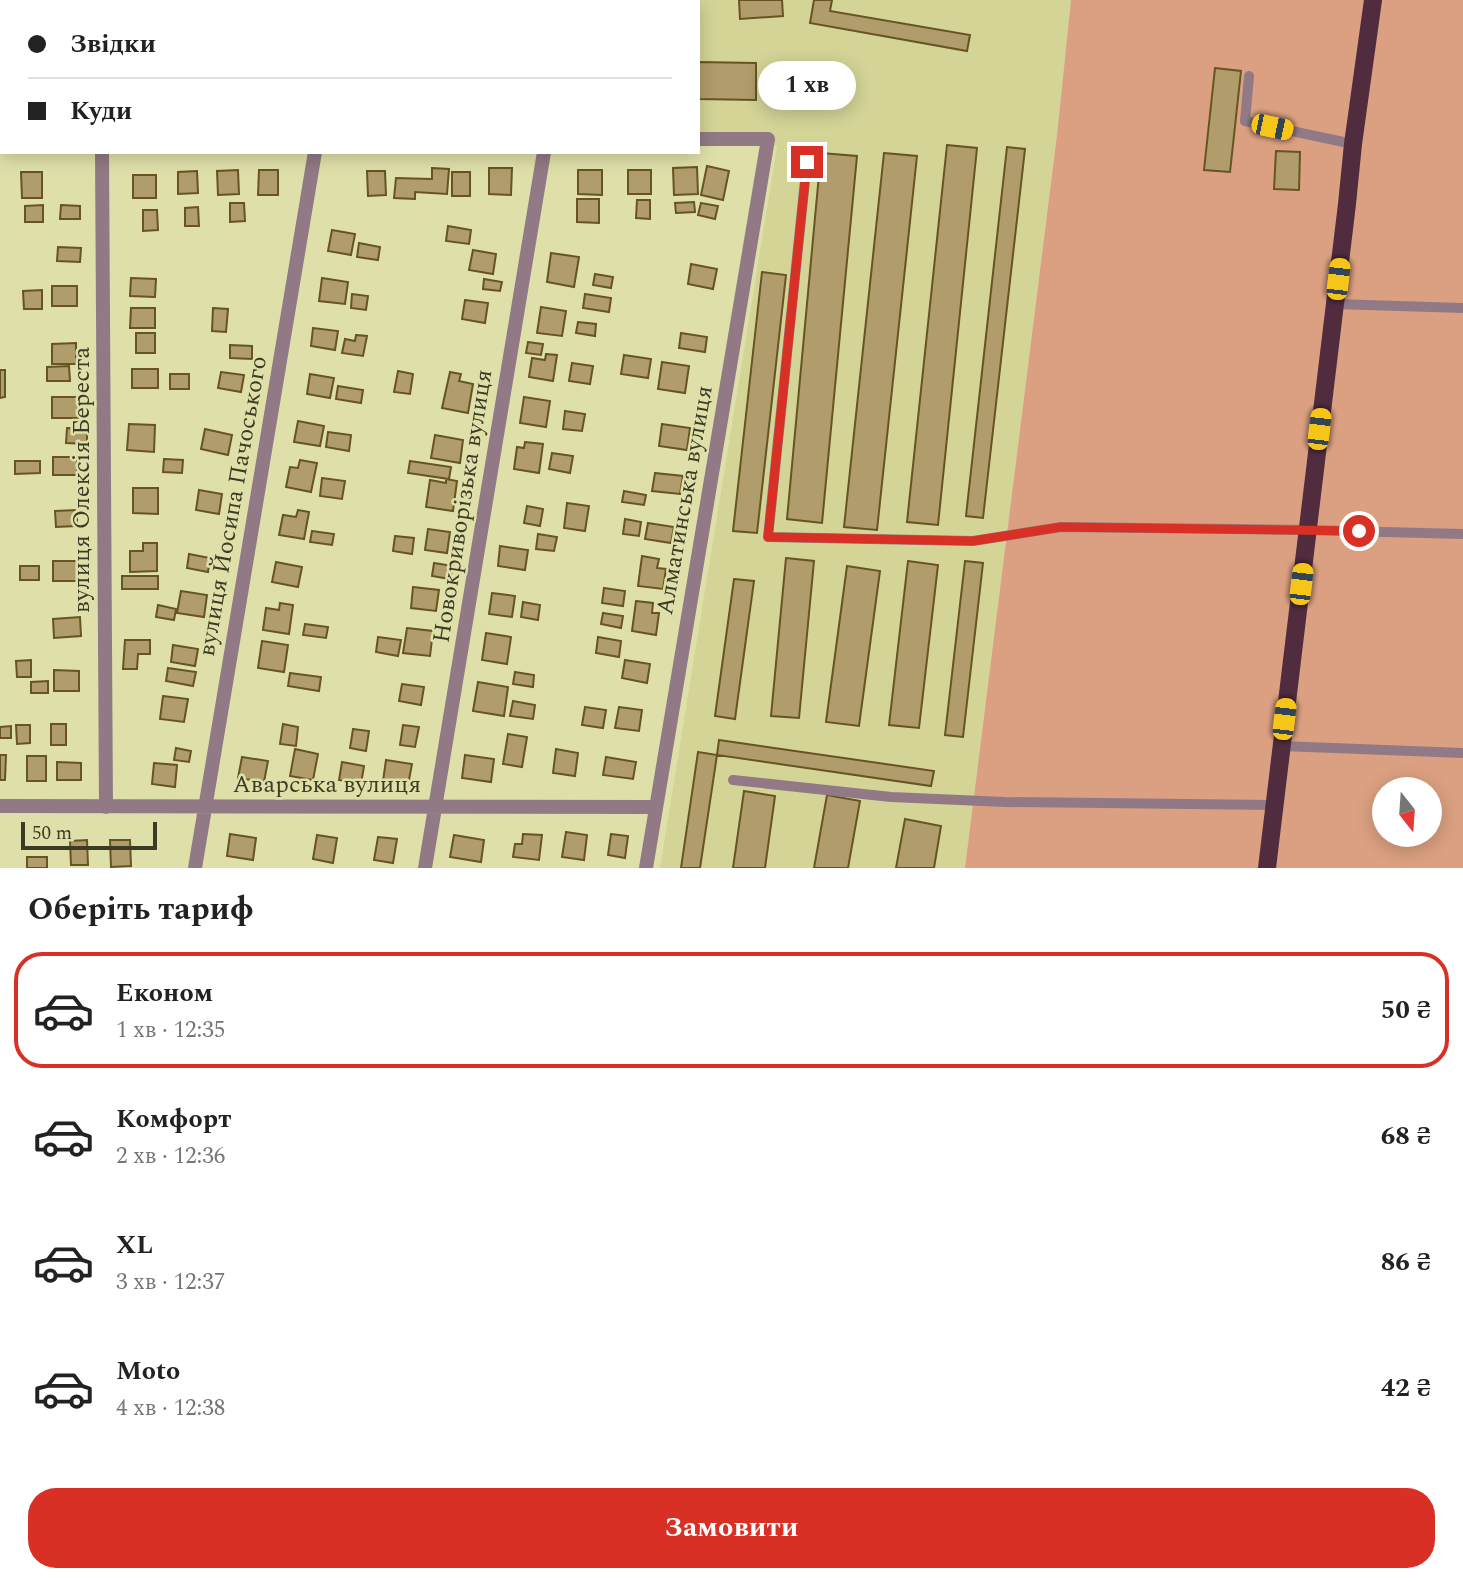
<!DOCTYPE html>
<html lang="uk">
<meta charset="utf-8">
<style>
body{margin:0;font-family:Spectral,serif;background:#f6f6f6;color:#222;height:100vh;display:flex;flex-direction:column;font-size:26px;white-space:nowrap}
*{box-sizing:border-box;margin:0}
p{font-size:23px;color:#767676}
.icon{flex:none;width:38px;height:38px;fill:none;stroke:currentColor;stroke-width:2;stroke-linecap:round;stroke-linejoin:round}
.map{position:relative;height:868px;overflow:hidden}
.details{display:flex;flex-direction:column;background:#fff;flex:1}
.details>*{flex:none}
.guide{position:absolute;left:0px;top:0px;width:700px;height:154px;box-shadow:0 4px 18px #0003;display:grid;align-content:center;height:154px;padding:0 28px;background:#fff}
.needle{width:46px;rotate:163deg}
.buttons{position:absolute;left:1372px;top:777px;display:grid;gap:14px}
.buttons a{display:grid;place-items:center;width:70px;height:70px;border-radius:50%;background:#fff;box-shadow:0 4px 18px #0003;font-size:35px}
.scale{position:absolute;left:21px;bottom:18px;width:136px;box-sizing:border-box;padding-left:7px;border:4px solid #3c3c26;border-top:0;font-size:19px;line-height:24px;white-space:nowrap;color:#3c3c26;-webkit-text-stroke:5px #dfe0a9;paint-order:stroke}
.end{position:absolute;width:32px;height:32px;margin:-16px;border:9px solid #d93025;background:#fff;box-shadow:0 0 0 4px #fff}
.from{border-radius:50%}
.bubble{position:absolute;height:49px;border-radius:24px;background:#fff;box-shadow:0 4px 18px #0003;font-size:23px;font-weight:700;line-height:49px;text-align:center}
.car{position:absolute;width:21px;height:42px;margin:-21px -10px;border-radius:9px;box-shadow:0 0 5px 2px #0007;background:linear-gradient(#f5c518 24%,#345 0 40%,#f5c518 0 76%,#345 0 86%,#f5c518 0)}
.guide b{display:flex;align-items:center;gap:24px;height:66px;font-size:26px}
.guide b+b{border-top:2px solid #e0e0e0}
.guide i{width:18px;height:18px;background:#222}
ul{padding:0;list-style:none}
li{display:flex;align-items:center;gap:21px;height:116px;margin:0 14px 10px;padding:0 14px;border:4px solid transparent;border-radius:28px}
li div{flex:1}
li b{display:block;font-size:26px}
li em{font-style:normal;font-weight:700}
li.on{border-color:#d93025}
li>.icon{width:63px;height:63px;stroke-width:1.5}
h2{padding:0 28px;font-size:32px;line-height:84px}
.primary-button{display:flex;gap:14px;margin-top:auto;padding:14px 28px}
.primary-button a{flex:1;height:80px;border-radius:28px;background:#d93025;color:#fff;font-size:28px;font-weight:700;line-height:80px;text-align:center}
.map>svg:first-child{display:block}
.built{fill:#d3d496}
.green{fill:#dba081;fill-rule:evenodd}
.building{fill:#b19d6b;stroke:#665423;stroke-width:2}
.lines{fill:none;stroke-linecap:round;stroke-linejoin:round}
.service{stroke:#917a85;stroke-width:10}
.minor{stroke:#917a85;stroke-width:14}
.primary{stroke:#512c3f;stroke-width:18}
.route{stroke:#d93025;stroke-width:9}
.labels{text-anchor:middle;stroke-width:5;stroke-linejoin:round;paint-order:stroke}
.street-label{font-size:24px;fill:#3c3c26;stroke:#dfe0a9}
</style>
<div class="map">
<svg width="1463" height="868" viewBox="0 0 1463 868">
<rect width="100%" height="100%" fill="#dfe0a9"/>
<path class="built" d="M 337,0 L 1071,0 L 1057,135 L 965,868 L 660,868 L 777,147 L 768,139 L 698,139 L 698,2 L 336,2 Z"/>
<path class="green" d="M 1071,0 L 1463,0 L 1463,868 L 965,868 L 1057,135 ZM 1384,789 L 1430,789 L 1430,835 L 1384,835 Z"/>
<path class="building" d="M 739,0 L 782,0 L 783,16 L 740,19 Z
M 814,0 L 832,0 L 830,11 L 970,35 L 967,51 L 810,23 Z
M 698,62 L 756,63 L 756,100 L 698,99 Z
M 1215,68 L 1241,71 L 1230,172 L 1204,170 Z
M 947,145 L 977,148 L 938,525 L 907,522 Z
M 1007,147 L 1025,149 L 983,518 L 966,516 Z
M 1276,151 L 1300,152 L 1299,190 L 1274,189 Z
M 821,153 L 857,156 L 822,523 L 787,519 Z
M 884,153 L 917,156 L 877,530 L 844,527 Z
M 707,166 L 729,171 L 723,200 L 701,195 Z
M 697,167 L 698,194 L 674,195 L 673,168 Z
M 432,168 L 449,169 L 447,194 L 415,192 L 415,199 L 394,198 L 396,178 L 432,179 Z
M 489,168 L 512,168 L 511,195 L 489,194 Z
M 238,170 L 239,194 L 218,195 L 217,171 Z
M 259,170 L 278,170 L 278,195 L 258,195 Z
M 578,170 L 602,170 L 602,195 L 578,194 Z
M 628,170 L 651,170 L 651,194 L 628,194 Z
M 197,171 L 198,193 L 178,194 L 178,172 Z
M 367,171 L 385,171 L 386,195 L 368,196 Z
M 21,172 L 42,172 L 42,198 L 22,198 Z
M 452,172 L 470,172 L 470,196 L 452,196 Z
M 133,175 L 156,175 L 156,198 L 133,198 Z
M 577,199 L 599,199 L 599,223 L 577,222 Z
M 637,200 L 650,200 L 650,219 L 636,218 Z
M 694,202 L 695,212 L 676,213 L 675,203 Z
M 230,203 L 244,203 L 245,221 L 230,222 Z
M 701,203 L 718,206 L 715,219 L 698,215 Z
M 43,205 L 43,222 L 25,222 L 25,206 Z
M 61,205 L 80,206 L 80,219 L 60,219 Z
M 198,207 L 199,226 L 185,226 L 185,208 Z
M 143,210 L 157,210 L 158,230 L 143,231 Z
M 448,226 L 471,230 L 469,244 L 446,241 Z
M 332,230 L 355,234 L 351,255 L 328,251 Z
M 359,243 L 380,247 L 378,260 L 357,257 Z
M 58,247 L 81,248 L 80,262 L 57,261 Z
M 473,250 L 496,254 L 493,274 L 469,270 Z
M 551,253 L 579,257 L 574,287 L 547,282 Z
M 691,264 L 717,269 L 713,289 L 688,284 Z
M 762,272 L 786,275 L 757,533 L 733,531 Z
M 595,274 L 613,277 L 611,288 L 593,285 Z
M 131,278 L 156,279 L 155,297 L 130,296 Z
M 322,278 L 348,282 L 345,304 L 319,301 Z
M 484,279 L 502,282 L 500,291 L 483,289 Z
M 52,286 L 77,286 L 77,306 L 52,306 Z
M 42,290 L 42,309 L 24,309 L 23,291 Z
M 352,294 L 368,296 L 366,310 L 351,308 Z
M 585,294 L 611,298 L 609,312 L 583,308 Z
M 465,300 L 488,303 L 485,323 L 462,319 Z
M 541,307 L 566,311 L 562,336 L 537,333 Z
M 131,308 L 155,308 L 155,328 L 130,328 Z
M 213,308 L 228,309 L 226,332 L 212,331 Z
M 578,322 L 596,324 L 595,336 L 576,333 Z
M 313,328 L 338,331 L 335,350 L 311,346 Z
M 136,333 L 155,333 L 155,353 L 136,353 Z
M 681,333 L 707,337 L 705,352 L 679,348 Z
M 356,335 L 367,336 L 363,356 L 342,353 L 345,339 L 355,341 Z
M 528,342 L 543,344 L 541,355 L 526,353 Z
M 76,343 L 76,364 L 52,364 L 52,344 Z
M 230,345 L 252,346 L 252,359 L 230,358 Z
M 546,354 L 557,355 L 553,381 L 529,377 L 532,358 L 545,360 Z
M 624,355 L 651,359 L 648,378 L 621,374 Z
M 662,362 L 689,366 L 685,393 L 658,389 Z
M 572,363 L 593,366 L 590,384 L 569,381 Z
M 69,366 L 70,381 L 47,381 L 47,367 Z
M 132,369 L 158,369 L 158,388 L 132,388 Z
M 0,370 L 5,370 L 5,397 L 0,398 Z
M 398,371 L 413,374 L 410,394 L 394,392 Z
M 221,372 L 244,375 L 241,392 L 218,388 Z
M 450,372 L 461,374 L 459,381 L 473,384 L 468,413 L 442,408 Z
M 170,374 L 189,374 L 189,389 L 170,389 Z
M 310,374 L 334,378 L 330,398 L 307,394 Z
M 338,386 L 363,390 L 361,403 L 336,399 Z
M 52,397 L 79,397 L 78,418 L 52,418 Z
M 524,397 L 550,401 L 546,427 L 520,423 Z
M 565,411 L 585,414 L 582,431 L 563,429 Z
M 298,421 L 324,426 L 320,446 L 294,442 Z
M 129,424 L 155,425 L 154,452 L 127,450 Z
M 662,424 L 690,428 L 687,450 L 659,446 Z
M 67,428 L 87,429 L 87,444 L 66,443 Z
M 205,429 L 232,435 L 228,455 L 201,449 Z
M 328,432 L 351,435 L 349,451 L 326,447 Z
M 435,435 L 463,440 L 460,463 L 431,458 Z
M 525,442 L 543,444 L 539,473 L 514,469 L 517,447 L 524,448 Z
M 552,453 L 573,456 L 570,473 L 549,469 Z
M 53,457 L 77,457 L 77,475 L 53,475 Z
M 164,459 L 183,460 L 182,473 L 163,472 Z
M 300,460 L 317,463 L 311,492 L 286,487 L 290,467 L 298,468 Z
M 15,461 L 40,461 L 40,473 L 15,474 Z
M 410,461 L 451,467 L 449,479 L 408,473 Z
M 655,473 L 683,476 L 680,494 L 652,491 Z
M 322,478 L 345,481 L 342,499 L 320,496 Z
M 446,479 L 457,481 L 453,511 L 426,507 L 430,480 L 446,483 Z
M 133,488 L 158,488 L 158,514 L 133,513 Z
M 199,490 L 222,494 L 219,514 L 196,510 Z
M 624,491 L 646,495 L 644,505 L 622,502 Z
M 567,503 L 589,506 L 585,531 L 564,528 Z
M 527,506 L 543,509 L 540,526 L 524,523 Z
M 77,510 L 77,526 L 56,527 L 55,511 Z
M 298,510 L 309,512 L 304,539 L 279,535 L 283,515 L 296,517 Z
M 625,519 L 641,522 L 639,536 L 623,534 Z
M 648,523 L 674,527 L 671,543 L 645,539 Z
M 428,529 L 450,532 L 447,553 L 425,550 Z
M 312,531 L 334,534 L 332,545 L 310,542 Z
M 538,534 L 557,537 L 554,551 L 536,549 Z
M 395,536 L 414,538 L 412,554 L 393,551 Z
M 143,543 L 157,543 L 157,571 L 130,572 L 130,551 L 143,551 Z
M 500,546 L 528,550 L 525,570 L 498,566 Z
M 189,554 L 210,558 L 208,572 L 187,568 Z
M 642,556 L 659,559 L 657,568 L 666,569 L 663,589 L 638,586 Z
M 786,558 L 814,561 L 799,718 L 771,716 Z
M 53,561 L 78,561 L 78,581 L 53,581 Z
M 908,561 L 938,565 L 919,728 L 889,725 Z
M 965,561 L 983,563 L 963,737 L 945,735 Z
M 276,562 L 302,567 L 298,587 L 272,582 Z
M 434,563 L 453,566 L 450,579 L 432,576 Z
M 20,566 L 39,566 L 39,580 L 20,580 Z
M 847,566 L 880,571 L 859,726 L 826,722 Z
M 122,576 L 158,576 L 158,589 L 122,589 Z
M 734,579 L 754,581 L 735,719 L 715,716 Z
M 413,587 L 439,590 L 436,611 L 411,608 Z
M 604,588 L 625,591 L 623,606 L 602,603 Z
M 181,591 L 207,595 L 204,617 L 177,613 Z
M 492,593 L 515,596 L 512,617 L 489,614 Z
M 636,601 L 653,603 L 652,613 L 659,613 L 656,635 L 632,631 Z
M 523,602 L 540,605 L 538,620 L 521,617 Z
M 280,603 L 293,605 L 289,634 L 263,630 L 266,608 L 279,610 Z
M 158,605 L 176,609 L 174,620 L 156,617 Z
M 603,613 L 623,616 L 621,628 L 601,624 Z
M 80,617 L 81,636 L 54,638 L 53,619 Z
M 305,624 L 328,627 L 326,638 L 303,635 Z
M 407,628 L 433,631 L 430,656 L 403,653 Z
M 486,633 L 511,637 L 507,664 L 482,660 Z
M 378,637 L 401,640 L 398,656 L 376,652 Z
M 598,637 L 621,641 L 619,657 L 596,653 Z
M 125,640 L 150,640 L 150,654 L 138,654 L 137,669 L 123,669 Z
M 262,641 L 288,645 L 284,672 L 258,668 Z
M 173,645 L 198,649 L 195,666 L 171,662 Z
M 31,660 L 31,677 L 17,677 L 16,661 Z
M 625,660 L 650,664 L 647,683 L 622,678 Z
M 168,668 L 196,672 L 193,686 L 166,681 Z
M 54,670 L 79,671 L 79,691 L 54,691 Z
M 515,672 L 534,675 L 533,687 L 513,684 Z
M 290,673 L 321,677 L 319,691 L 288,686 Z
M 48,681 L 48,693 L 31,693 L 31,682 Z
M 478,682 L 508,687 L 504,716 L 473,711 Z
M 402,684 L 424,687 L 421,705 L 399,701 Z
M 163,696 L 188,699 L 184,722 L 160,719 Z
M 513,701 L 535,705 L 533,719 L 510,716 Z
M 585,707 L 606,710 L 603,728 L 582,725 Z
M 619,707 L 642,710 L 639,731 L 615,728 Z
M 51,724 L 66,724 L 66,745 L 51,745 Z
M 283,724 L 298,727 L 296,746 L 280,744 Z
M 16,725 L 30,725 L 30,743 L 17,744 Z
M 403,725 L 419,727 L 415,747 L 400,745 Z
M 11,726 L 11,738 L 0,738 L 0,727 Z
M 353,729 L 369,731 L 366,751 L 350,748 Z
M 508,734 L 527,737 L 522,767 L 503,764 Z
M 719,740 L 934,771 L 931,786 L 717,755 Z
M 176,748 L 191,751 L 189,762 L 174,760 Z
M 295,749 L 318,754 L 313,780 L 290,776 Z
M 556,749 L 578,753 L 575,776 L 553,773 Z
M 698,752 L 717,755 L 700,868 L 681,868 Z
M 0,755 L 6,755 L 5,780 L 0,780 Z
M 465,755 L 494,759 L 491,782 L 462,778 Z
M 27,756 L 46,756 L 46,781 L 27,781 Z
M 242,757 L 268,761 L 264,782 L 238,778 Z
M 606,757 L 636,762 L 633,779 L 603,775 Z
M 386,760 L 412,764 L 408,785 L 383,781 Z
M 57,762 L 81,763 L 81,780 L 57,780 Z
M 342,762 L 364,766 L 361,784 L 339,780 Z
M 154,763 L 177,765 L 175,787 L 152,784 Z
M 744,791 L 775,796 L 765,868 L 733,868 Z
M 827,795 L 860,801 L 848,868 L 814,868 Z
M 905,819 L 941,826 L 934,868 L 896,868 Z
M 566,832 L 587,835 L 584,860 L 562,857 Z
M 230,834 L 256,838 L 253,860 L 227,856 Z
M 523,834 L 542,835 L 539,860 L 513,857 L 515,844 L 522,844 Z
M 611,834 L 628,836 L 625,858 L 608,855 Z
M 317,835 L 337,838 L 333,863 L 313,859 Z
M 454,835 L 484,840 L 481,862 L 450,857 Z
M 378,837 L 397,839 L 393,863 L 374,860 Z
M 87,840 L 88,865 L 71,865 L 70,841 Z
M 110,840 L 130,840 L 131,866 L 111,867 Z
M 27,857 L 47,857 L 47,868 L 27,868 Z"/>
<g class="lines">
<path class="service" d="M 1249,76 L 1245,121 L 1353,144
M 807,161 L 768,537 L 973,541 L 1061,527 L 1307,530 L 1463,534
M 1334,304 L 1463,308
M 1281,746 L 1463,753
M 733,780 L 891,797 L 1005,802 L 1274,805"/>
<path class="minor" d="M 336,2 L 337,0
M 0,145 L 2,145
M 102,152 L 106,807
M 0,806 L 655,807
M 195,868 L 315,152
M 425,868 L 544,152
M 646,868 L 768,139 L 698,139"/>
<path class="primary" d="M 1267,868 L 1347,204 L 1353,144 L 1373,0"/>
</g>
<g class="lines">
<path class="route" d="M 807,162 L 768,537 L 973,541 L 1061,527 L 1359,531"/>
</g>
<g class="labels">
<g class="street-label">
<text transform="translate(81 480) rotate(-90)" y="8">вулиця Олексія Береста</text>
<text transform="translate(684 500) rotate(-80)" y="8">Алматинська вулиця</text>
<text transform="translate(232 506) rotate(-80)" y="8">вулиця Йосипа Пачоського</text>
<text transform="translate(462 506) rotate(-81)" y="8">Новокриворізька вулиця</text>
<text x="327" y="792">Аварська вулиця</text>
</g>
</g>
</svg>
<div class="buttons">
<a><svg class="needle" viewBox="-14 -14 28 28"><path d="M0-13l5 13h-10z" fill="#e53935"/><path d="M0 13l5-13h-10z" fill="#767676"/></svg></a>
</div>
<div class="scale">50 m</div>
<i class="end from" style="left:1359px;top:531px"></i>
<i class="end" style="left:807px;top:162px"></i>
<div class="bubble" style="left:758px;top:61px;width:98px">1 хв</div>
<i class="car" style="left:1272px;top:127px;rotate:102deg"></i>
<i class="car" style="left:1338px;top:279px;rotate:7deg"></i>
<i class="car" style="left:1319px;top:429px;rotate:7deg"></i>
<i class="car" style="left:1301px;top:584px;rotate:7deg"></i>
<i class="car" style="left:1284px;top:719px;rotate:7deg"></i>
<div class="guide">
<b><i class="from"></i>Звідки</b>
<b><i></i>Куди</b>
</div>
</div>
<section class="details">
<h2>Оберіть тариф</h2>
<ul>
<li class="on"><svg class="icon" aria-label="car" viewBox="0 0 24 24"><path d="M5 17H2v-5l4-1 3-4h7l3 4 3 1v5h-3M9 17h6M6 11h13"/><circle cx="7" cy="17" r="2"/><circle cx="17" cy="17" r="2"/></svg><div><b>Економ</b><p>1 хв · 12:35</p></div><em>50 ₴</em></li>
<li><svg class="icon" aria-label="car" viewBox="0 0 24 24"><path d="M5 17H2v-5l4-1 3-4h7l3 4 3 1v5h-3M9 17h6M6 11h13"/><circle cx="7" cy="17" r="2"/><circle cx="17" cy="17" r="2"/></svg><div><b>Комфорт</b><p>2 хв · 12:36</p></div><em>68 ₴</em></li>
<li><svg class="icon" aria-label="car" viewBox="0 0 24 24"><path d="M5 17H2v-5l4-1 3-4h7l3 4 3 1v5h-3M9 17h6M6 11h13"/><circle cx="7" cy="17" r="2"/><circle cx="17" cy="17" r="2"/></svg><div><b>XL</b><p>3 хв · 12:37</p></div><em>86 ₴</em></li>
<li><svg class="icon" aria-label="car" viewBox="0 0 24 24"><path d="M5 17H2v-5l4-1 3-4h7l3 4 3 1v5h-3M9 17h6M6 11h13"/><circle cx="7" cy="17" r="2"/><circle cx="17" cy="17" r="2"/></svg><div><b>Moto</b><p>4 хв · 12:38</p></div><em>42 ₴</em></li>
</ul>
<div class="primary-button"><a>Замовити</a></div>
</section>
